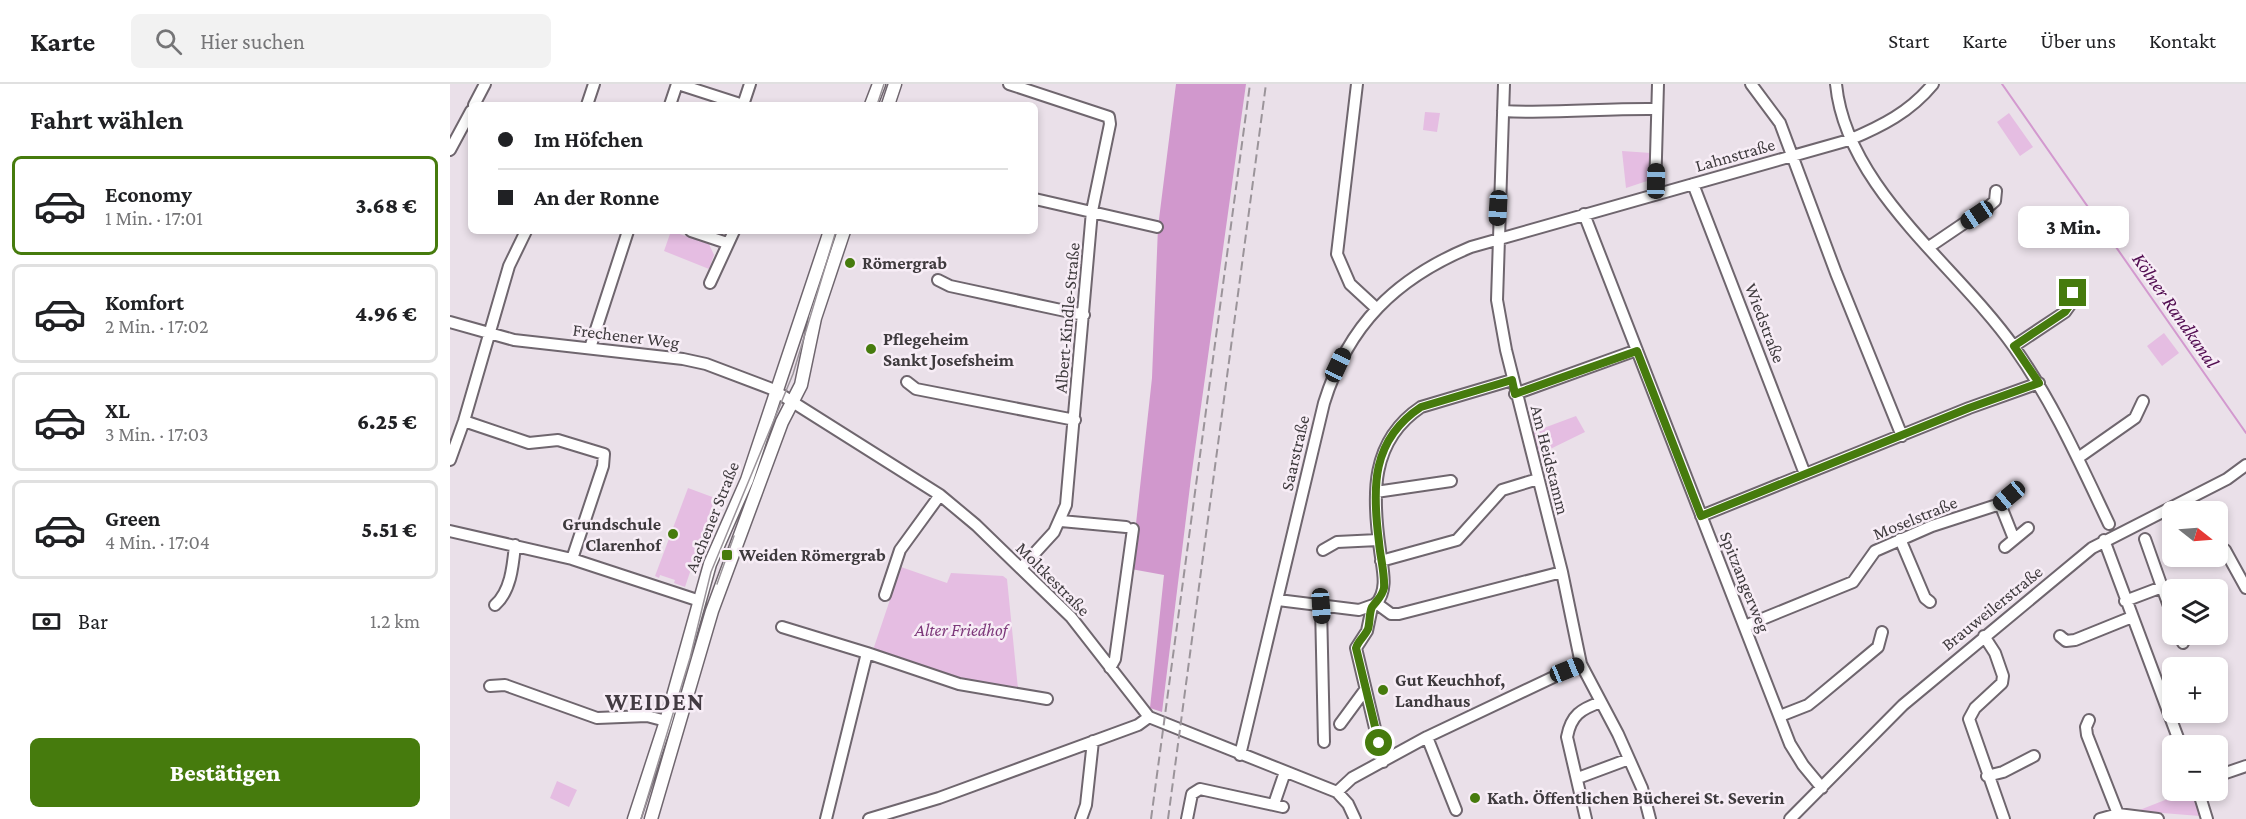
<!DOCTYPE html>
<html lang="de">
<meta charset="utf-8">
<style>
body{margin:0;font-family:"Crimson Pro",serif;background:#f2f2f2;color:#202124;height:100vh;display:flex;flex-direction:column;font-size:22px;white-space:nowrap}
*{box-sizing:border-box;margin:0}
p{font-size:20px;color:#757577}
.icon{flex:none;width:33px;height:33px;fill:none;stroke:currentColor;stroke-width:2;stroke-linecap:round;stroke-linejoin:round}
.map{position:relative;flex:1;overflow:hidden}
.sheet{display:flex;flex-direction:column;background:#fff;width:450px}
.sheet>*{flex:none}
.guide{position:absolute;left:18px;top:18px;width:570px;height:132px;border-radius:9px;box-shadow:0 3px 9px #0003;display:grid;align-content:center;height:132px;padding:0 30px;background:#fff}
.needle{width:39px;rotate:107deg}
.controls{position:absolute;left:1712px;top:417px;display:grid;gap:12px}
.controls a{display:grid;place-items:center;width:66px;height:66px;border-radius:9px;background:#fff;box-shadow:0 3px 9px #0003;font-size:30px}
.end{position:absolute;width:27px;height:27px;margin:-14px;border:8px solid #467b0d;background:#fff;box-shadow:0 0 0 3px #fff}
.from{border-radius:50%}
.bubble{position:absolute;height:42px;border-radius:9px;background:#fff;box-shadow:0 3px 9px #0003;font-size:20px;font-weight:800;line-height:42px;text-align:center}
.car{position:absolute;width:18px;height:36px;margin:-18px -9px;border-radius:8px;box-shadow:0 0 4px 2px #0007;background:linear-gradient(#222 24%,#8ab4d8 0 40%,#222 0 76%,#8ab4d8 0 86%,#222 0)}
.guide b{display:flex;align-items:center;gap:21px;height:57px;font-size:22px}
.guide b+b{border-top:2px solid #e0e0e0}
.guide i{width:15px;height:15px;background:#202124}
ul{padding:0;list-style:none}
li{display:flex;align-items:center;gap:18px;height:99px;margin:0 12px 9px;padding:0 18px;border:3px solid #e0e0e0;border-radius:9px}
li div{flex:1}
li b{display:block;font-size:22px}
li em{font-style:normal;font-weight:800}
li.on{border-color:#467b0d}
li>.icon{width:54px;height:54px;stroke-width:1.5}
h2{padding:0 30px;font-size:27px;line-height:72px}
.pay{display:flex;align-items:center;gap:15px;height:66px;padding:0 30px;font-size:22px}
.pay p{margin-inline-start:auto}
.action{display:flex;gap:12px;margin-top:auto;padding:12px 30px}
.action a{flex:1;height:69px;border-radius:9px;background:#467b0d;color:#fff;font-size:24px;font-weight:800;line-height:69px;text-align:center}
header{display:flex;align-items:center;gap:36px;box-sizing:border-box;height:84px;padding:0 30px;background:#fff;border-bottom:2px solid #e0e0e0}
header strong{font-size:28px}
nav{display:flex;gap:33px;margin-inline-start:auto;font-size:21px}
.search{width:420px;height:54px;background:#f2f2f2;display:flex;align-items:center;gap:15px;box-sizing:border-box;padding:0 21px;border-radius:9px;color:#757577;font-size:22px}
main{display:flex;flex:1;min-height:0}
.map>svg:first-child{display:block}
.green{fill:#e5bde2}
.forest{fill:#d198cd}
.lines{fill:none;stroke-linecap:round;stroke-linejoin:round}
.stream{stroke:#d399cf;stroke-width:2}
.minor-casing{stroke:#6f666e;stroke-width:14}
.major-casing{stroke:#6f666e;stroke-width:15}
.minor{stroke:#fff;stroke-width:10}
.major{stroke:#fff;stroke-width:12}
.tram{stroke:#9b949a;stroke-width:1.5}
.rail{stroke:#9b949a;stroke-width:2;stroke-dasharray:9 4.5;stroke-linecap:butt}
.route{stroke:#467b0d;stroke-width:8}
.poi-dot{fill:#467b0d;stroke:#f7edf6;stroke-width:2}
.labels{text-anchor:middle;stroke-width:5;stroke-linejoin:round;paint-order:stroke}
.street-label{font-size:18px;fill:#3e3a3d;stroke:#f7edf6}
.poi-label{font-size:18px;font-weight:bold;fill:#3e3a3d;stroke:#f7edf6;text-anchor:start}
.park-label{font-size:18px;font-style:italic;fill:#7d387a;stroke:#f7edf6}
.water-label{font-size:20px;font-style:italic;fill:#520d51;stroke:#f7edf6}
.district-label{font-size:24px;font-weight:bold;letter-spacing:1.5px;fill:#433b42;stroke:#f7edf6}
</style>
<header>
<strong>Karte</strong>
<div class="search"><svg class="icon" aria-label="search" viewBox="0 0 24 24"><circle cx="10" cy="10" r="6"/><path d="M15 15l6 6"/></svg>Hier suchen</div>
<nav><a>Start</a><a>Karte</a><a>Über uns</a><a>Kontakt</a></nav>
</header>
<main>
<section class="sheet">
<h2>Fahrt wählen</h2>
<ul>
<li class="on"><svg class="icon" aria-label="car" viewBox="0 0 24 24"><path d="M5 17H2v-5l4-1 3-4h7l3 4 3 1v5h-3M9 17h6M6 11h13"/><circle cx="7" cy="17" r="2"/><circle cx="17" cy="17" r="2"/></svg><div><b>Economy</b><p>1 Min. · 17:01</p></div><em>3.68 €</em></li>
<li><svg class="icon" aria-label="car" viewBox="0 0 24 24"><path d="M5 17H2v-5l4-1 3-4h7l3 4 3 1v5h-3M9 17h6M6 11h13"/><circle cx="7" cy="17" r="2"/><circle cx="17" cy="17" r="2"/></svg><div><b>Komfort</b><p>2 Min. · 17:02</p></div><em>4.96 €</em></li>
<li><svg class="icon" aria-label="car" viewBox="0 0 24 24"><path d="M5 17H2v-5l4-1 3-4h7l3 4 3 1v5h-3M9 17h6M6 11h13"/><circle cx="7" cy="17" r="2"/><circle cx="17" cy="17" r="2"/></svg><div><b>XL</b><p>3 Min. · 17:03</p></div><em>6.25 €</em></li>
<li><svg class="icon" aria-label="car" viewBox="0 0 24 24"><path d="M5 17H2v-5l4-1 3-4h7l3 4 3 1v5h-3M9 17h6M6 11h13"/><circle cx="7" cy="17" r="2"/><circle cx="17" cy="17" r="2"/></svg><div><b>Green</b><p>4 Min. · 17:04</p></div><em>5.51 €</em></li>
</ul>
<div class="pay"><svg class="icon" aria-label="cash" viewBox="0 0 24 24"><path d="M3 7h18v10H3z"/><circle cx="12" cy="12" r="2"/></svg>Bar<p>1.2 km</p></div>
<div class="action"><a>Bestätigen</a></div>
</section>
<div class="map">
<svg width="1796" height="735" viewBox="0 0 1796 735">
<rect width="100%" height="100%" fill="#eae0e9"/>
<path class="green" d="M 975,28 L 990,29 L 987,48 L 973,46 Z
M 1559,29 L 1583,63 L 1570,72 L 1547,38 Z
M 1172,67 L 1201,69 L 1200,91 L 1197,97 L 1176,104 Z
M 221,147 L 259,160 L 264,171 L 259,185 L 214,167 Z
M 1714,249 L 1729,269 L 1712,282 L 1697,262 Z
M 1126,332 L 1135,348 L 1088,371 L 1083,348 Z
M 238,404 L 265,414 L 235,503 L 224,499 L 225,496 L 210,491 L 209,494 L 205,492 Z
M 451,483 L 497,499 L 501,489 L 553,492 L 557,495 L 568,605 L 512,597 L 423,566 Z
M 107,697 L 127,706 L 119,723 L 100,714 Z
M 1738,707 L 1742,707 L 1750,732 L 1687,727 Z"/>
<path class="forest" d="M 726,0 L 796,0 L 741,394 L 712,628 L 700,624 L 714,491 L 681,485 L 702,294 L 708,143 Z"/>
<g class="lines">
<path class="stream" d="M 1552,0 L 1796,349"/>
<defs>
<path id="minor" d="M 228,0 L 293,21
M 559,0 L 659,33 L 660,40 L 642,127 L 616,421 L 604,448 L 571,484
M 907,0 L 887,170 L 900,200 L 926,224
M 1054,0 L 1047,216 L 1056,266 L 1112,488 L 1131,580 L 1168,650 L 1192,704 L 1200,735
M 1301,0 L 1330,39 L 1386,189 L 1452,352
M 1386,0 C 1396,104 1507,182 1564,263 C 1603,318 1630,379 1659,440
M 24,21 L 35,0
M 137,21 L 144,0
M 220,21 L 227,0
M 293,21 L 300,0
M 1053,27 C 1105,30 1156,24 1207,25
M 0,66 L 21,27
M 1243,100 L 1355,390
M 1205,109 L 1208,0
M 585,115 L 707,143
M 1134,130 L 1340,660 L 1353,681 L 1372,704
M 241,147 L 277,159
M 1479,163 L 1538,123 L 1545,117 L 1546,107
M 488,196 L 500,202 L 634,231
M 260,199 L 284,147
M 0,238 L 64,256 L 233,275 L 256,280 L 322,305 L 490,411 L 526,441 L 621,533 L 699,633 L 887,708 L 898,720 L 905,735
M 1564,262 L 1615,228 L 1620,221 L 1623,209
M 140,264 L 178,147
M 457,298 L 466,305 L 625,336
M 1065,310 L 1187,266
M 14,337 L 79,359 L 108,356 L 154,370 L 153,382 L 122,475
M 1628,374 L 1685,334 L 1693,317
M 0,376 L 14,337 L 59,182 L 76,147
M 926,408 L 1001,397
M 1550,420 L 1564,455
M 1251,432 L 1519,324 L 1589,299
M 611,437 L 676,443
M 0,447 L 122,475 L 250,517
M 1450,455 L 1475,514 L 1480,518
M 1695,455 L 1712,503
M 1654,456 L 1731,662
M 1767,462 L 1775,466 L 1796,504
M 1555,463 L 1578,444
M 873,466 L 887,458 L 928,456
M 931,477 L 1007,456 L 1052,406 L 1088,395
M 435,511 L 450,466 L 490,411
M 828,516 L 909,526 L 926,520 C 939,505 932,484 930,466 C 922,411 920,357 971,323 L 1062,296
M 1675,517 L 1712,503 L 1722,530
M 926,519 L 941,530 L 949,530 L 1112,488
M 45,521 C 61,507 63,481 65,461
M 871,522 L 874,658
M 922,523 L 917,547 L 906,564 L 933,678
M 1295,542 L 1403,498 L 1425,467 L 1482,442 L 1550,420 L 1559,412
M 332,543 L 417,569
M 1729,550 L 1733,559
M 1534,552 L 1545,569 L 1553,592 L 1552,599 L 1525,624 L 1519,635 L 1554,735
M 1610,552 L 1616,557 L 1625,556 L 1682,533
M 660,584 L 665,575 L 683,445
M 40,602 L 55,601 L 147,634 L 197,632 L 216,637
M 1330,632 L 1358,621 L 1368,613 L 1428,563 L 1432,548
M 1639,636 L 1636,643 L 1637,651 L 1668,730
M 890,640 L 915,606
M 977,653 L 1006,726
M 790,671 L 874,319 C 898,241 946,194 1021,163 L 1399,56 C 1432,42 1460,28 1483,0
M 1537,692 L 1553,688 L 1584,672
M 1767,692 L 1796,682
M 1128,694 L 1179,675
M 1748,706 L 1757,735
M 887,708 L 902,694 L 977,653 L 1131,580
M 824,720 L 835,688
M 376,735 L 417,569 L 509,600 L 597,615
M 419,735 L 489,714 L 688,641 L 699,633
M 631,735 L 636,721 L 643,657
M 737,735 L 742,710 L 750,705 L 833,723
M 1136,735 L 1117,653 C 1121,631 1131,625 1151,618
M 1340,735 L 1453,621 L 1642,464 L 1777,395 L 1796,381
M 1650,735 L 1668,730 L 1708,735"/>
<path id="major" d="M 421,21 L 429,0
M 438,21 L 445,0
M 184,735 L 216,637 L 260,480 L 297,396 L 380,147
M 201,735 L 262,527 L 332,338 L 351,301 L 365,234 L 394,147"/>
</defs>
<use href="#minor" class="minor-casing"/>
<use href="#major" class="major-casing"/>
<use href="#minor" class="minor"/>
<use href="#major" class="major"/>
<path class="tram" d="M 427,21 L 434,0
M 267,500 L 284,452
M 191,735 L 240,574 L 261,488 L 343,290 L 386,147"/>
<path class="rail" d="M 701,735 L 800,0
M 718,735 L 816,0"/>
</g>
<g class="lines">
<path class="route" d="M 929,659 L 906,564 C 908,557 915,552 918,545 C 920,539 919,529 922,523 C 927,516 932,513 934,504 C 935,489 930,473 929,458 C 922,404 921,356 971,323 L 1062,296 L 1065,310 L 1187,267 L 1251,432 L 1519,324 L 1589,299 L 1564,262 L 1615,228 L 1620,221 L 1623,209"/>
</g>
<g class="poi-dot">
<circle cx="400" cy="179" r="6"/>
<circle cx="421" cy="265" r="6"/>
<circle cx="223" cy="450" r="6"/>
<rect x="271" y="465" width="12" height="12" rx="3"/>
<circle cx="933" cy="606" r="6"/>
<circle cx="1025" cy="714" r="6"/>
</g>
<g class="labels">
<g class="street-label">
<text transform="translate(1285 71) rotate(-16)" y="6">Lahnstraße</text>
<text transform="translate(617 234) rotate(-85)" y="6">Albert-Kindle-Straße</text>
<text transform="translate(1315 239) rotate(69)" y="6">Wiedstraße</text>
<text transform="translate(176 252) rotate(7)" y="6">Frechener Weg</text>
<text transform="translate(845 369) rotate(-77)" y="6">Saarstraße</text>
<text transform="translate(1100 376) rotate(76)" y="6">Am Heidstamm</text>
<text transform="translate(262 433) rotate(-68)" y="6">Aachener Straße</text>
<text transform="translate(1465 434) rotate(-22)" y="6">Moselstraße</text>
<text transform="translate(603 495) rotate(45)" y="6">Moltkestraße</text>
<text transform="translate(1295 498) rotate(68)" y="6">Spitzangerweg</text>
<text transform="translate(1542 524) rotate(-39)" y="6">Brauweilerstraße</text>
</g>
<g class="poi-label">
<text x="412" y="185">Römergrab</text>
<text x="433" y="261">Pflegeheim<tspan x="433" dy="21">Sankt Josefsheim</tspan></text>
<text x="211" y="446" text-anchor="end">Grundschule<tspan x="211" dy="21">Clarenhof</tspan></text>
<text x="289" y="477">Weiden Römergrab</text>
<text x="945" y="602">Gut Keuchhof,<tspan x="945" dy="21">Landhaus</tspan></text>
<text x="1037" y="720">Kath. Öffentlichen Bücherei St. Severin</text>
</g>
<g class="park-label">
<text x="511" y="552">Alter Friedhof</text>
</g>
<g class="water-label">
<text transform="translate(1726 226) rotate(55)" y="7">Kölner Randkanal</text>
</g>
<g class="district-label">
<text x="205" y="626">WEIDEN</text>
</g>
</g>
</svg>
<div class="controls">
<a><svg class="needle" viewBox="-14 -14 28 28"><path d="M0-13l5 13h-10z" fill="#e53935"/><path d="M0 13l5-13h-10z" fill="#757577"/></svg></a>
<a><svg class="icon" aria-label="layers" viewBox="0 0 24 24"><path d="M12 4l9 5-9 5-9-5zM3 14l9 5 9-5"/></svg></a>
<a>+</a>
<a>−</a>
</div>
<i class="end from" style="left:929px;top:659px"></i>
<i class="end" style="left:1623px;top:209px"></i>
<div class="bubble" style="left:1568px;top:122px;width:111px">3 Min.</div>
<i class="car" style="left:1206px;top:97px;rotate:1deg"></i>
<i class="car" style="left:1048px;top:124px;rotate:183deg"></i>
<i class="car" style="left:1527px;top:131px;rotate:236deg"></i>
<i class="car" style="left:888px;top:281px;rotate:25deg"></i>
<i class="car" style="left:1559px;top:412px;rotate:230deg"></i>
<i class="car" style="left:871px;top:522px;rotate:176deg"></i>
<i class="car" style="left:1117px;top:586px;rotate:68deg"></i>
<div class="guide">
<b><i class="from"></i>Im Höfchen</b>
<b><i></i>An der Ronne</b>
</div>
</div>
</main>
